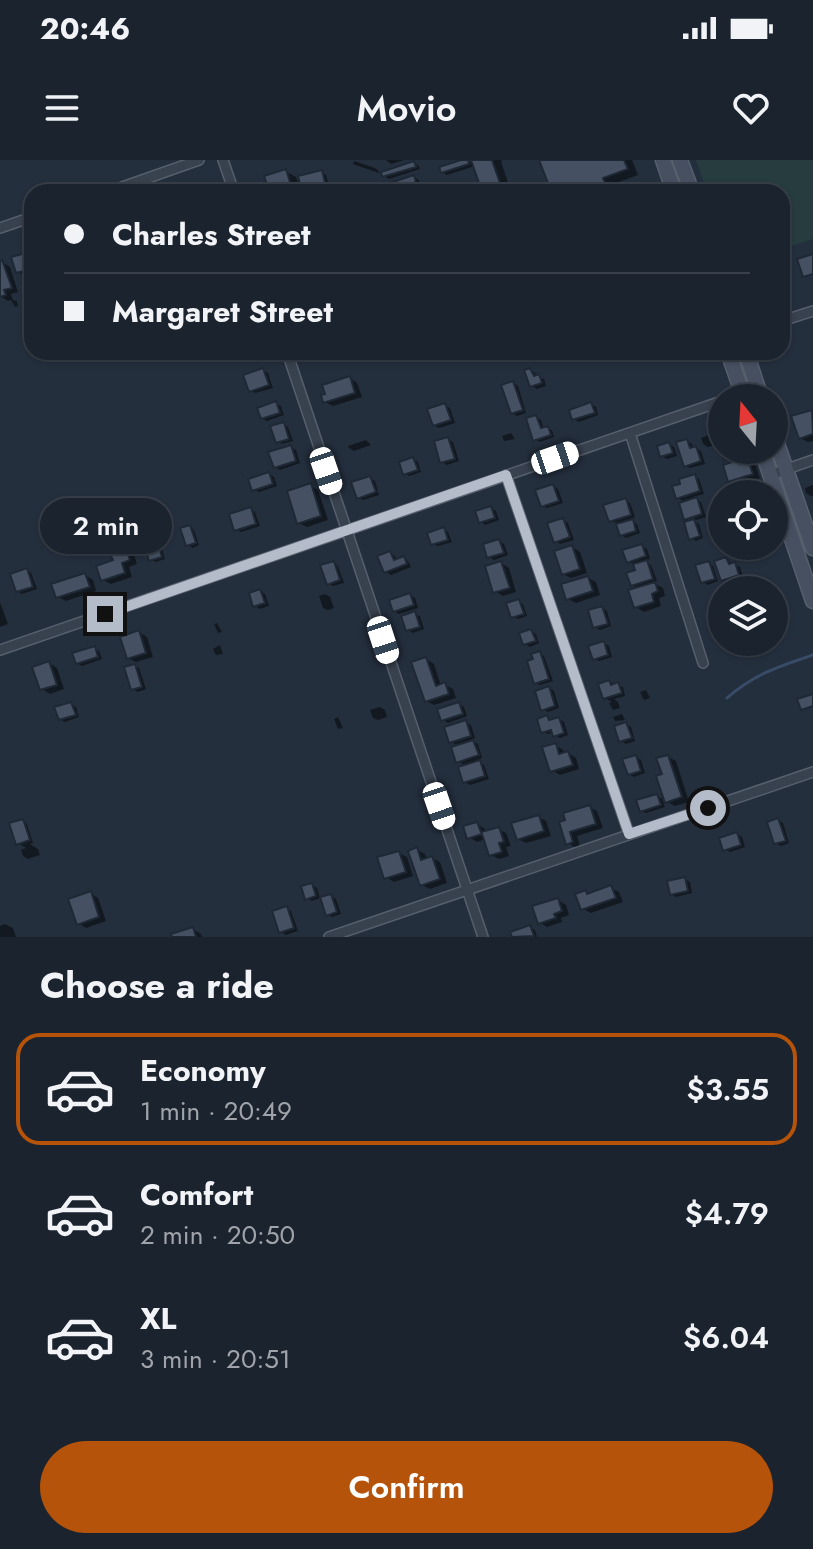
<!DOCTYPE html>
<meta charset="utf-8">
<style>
body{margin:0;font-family:Jost,sans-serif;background:#242b36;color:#f1f3f6;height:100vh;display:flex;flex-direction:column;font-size:30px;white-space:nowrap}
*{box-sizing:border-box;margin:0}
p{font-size:26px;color:#a0a4aa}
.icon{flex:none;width:44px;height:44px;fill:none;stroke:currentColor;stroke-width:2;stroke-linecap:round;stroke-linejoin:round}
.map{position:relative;height:777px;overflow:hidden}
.panel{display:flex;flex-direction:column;background:#1b232e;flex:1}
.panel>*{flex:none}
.banner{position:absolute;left:24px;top:24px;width:766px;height:176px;border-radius:24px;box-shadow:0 2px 6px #0004,0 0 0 2px #39404a;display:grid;align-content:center;height:176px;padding:0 40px;background:#1b232e}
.needle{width:52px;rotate:342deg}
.fabs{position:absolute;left:708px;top:224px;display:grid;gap:16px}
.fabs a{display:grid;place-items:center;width:80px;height:80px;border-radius:50%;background:#1b232e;box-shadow:0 2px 6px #0004,0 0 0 2px #39404a;font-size:40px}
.end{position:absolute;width:36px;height:36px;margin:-18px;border:10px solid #b4bcc9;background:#111;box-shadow:0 0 0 4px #111}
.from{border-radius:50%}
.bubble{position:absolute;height:56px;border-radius:28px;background:#1b232e;box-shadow:0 2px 6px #0004,0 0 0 2px #39404a;font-size:26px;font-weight:600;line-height:56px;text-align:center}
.car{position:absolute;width:24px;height:48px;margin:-24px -12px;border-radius:10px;box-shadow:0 0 6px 2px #0007;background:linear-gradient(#fff 24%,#345 0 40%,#fff 0 76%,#345 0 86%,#fff 0)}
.banner b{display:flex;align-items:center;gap:28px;height:76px;font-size:30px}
.banner b+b{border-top:2px solid #39404a}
.banner i{width:20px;height:20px;background:#f1f3f6}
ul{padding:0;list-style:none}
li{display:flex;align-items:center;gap:24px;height:112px;margin:0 16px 12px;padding:0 24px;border:4px solid transparent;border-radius:24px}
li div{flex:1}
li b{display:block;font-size:30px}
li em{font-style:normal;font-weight:600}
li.on{border-color:#b45309}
li>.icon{width:72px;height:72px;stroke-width:1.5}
h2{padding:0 40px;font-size:36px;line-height:96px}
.primary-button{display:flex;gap:16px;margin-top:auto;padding:16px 40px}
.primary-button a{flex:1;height:92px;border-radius:48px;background:#b45309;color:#fff;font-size:32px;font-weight:600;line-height:92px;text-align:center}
.status{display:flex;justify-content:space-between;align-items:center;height:56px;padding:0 40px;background:#1b232e;direction:ltr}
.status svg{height:22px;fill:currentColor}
header{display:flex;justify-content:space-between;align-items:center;height:104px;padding:0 40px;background:#1b232e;font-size:36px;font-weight:600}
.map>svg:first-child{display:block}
.green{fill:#263c3f}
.shadow{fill:#0007}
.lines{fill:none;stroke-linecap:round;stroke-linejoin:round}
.stream{stroke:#394c67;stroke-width:3}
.building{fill:#455162;stroke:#1f2835;stroke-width:2}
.minor-casing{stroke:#565f6c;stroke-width:12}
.secondary-casing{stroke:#565f6c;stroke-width:17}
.minor{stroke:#38414e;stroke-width:9}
.secondary{stroke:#465061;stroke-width:14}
.route{stroke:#b4bcc9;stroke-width:10}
</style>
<div class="status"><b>20:46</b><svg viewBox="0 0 49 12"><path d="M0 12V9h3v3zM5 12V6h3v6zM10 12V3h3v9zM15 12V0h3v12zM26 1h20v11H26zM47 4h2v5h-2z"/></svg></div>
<header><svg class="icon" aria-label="menu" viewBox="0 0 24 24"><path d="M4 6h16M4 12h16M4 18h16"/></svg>Movio<svg class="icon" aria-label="heart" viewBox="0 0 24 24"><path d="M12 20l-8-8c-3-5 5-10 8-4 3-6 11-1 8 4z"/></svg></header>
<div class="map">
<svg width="813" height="777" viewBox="0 0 813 777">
<rect width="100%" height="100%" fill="#242f3e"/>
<path class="green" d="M 696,0 L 813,0 L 813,79 L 782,89 L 782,32 L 707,32 Z"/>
<path class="shadow" d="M 386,0 L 404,0 L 391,4 Z
M 467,0 L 474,4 L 473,0 L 503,0 L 501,1 L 511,32 L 457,32 L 475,26 L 484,31 L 475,6 L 447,15 L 442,12 Z
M 544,0 L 632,0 L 638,15 L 613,24 L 616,32 L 537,32 L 552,27 Z
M 354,1 L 375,8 L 379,11 L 379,13 L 358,6 L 353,4 Z
M 414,3 L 419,6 L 420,9 L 389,19 L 384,16 Z
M 285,11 L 296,17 L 300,28 L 321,12 L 326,15 L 330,29 L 323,32 L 305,32 L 301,30 L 301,32 L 272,32 Z
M 414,17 L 419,20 L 420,24 L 399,31 L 394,28 Z
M 25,95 L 30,98 L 32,112 L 23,115 L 18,112 Z
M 2,102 L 10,107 L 18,132 L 11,134 L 13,140 L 17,141 L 18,146 L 15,147 L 11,140 L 8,141 L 0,136 L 0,103 Z
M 32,143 L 32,159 L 27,145 Z
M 263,210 L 268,213 L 273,228 L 255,233 L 250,230 Z
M 530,210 L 535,213 L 537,217 L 544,219 L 546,226 L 537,229 L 532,226 Z
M 350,218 L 357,223 L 362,237 L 333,246 L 325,242 Z
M 513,223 L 518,226 L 526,253 L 517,256 L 512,253 Z
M 276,244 L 281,246 L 284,255 L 267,261 L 262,258 Z
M 591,244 L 596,247 L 598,255 L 579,262 L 574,259 Z
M 445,246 L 450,248 L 455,263 L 439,268 L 434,265 Z
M 811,252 L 813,253 L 813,281 L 808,282 L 800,278 Z
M 536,257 L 541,260 L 544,269 L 547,268 L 552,270 L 554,277 L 540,282 L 535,279 Z
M 722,261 L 722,283 L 714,278 L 716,285 L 708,287 L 703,284 L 701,278 L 709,275 L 716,279 Z
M 284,264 L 288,267 L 293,281 L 282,284 L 278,282 Z
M 511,273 L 515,279 L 504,281 L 502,276 Z
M 448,279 L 453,282 L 459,301 L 447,305 L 442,302 Z
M 366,280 L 371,285 L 354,291 L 349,288 L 348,286 Z
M 687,281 L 692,284 L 694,289 L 696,288 L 701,291 L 705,304 L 690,308 L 685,306 Z
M 669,284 L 674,287 L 677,296 L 667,299 L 662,296 Z
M 291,287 L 296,290 L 300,303 L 280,310 L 275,307 Z
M 722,290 L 747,290 L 749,295 L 743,297 L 755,304 L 760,318 L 738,325 L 730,320 L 734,303 L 725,299 Z
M 413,299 L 418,302 L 421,312 L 409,316 L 405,313 Z
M 269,314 L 274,317 L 277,326 L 259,332 L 254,330 Z
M 694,316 L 699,319 L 704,334 L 693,337 L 701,342 L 706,357 L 693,361 L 699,364 L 703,378 L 696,381 L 691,378 L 691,362 L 686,359 L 686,343 L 678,338 L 683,325 Z
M 370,318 L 375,321 L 379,335 L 363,340 L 358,337 Z
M 813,325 L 813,336 L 811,336 L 806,333 L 805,328 Z
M 310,326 L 318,330 L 328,360 L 307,367 L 299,363 Z
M 553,326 L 558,329 L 563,343 L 547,348 L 542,346 Z
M 626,340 L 630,343 L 635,357 L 630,359 L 637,364 L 640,373 L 626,378 L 622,375 L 618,363 L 611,361 Z
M 491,348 L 496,351 L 499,360 L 485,365 L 481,362 Z
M 251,349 L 255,352 L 260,366 L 241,372 L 236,370 Z
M 563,360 L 568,363 L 574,380 L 560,384 L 556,381 Z
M 190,367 L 194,370 L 199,385 L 193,388 L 188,385 Z
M 444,370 L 448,372 L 452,382 L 438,386 L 433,384 Z
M 153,374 L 158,377 L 165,399 L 156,402 L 151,399 Z
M 499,381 L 504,384 L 508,395 L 494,400 L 489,397 Z
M 642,386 L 647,389 L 650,399 L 644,401 L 651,405 L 657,421 L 653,423 L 663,428 L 665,436 L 659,438 L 661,446 L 644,452 L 636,447 L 639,429 L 632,425 L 638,412 L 633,404 L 628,401 Z
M 572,387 L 580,392 L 587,413 L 571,418 L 563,414 Z
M 126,391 L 134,395 L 137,404 L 129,407 L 132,417 L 111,424 L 103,420 Z
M 390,393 L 395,396 L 397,401 L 404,398 L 408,401 L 411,407 L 391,415 L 386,412 Z
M 726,399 L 731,402 L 732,405 L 735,405 L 740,407 L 743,417 L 727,423 L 722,420 Z
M 334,403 L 338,406 L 344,423 L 333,426 L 328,424 Z
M 501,403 L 509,408 L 516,432 L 503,436 L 495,431 Z
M 709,403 L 713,406 L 718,421 L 708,425 L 703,422 Z
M 27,410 L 31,413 L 37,429 L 22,434 L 17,431 Z
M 85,415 L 93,420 L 96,431 L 66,441 L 58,437 Z
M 588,418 L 596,422 L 600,435 L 576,443 L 568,439 Z
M 260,431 L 265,434 L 269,446 L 260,449 L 255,446 Z
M 325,434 L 330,437 L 334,448 L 328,450 L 323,448 L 319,436 Z
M 410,435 L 415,438 L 418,448 L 399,454 L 394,451 Z
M 518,441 L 523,444 L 527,456 L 518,459 L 513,456 Z
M 0,442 L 8,464 L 0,467 Z
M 602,448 L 607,451 L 611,466 L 600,470 L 595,467 Z
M 415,454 L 420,456 L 424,469 L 413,473 L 408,470 Z
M 217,463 L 222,472 L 218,473 L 214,464 Z
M 531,471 L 536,474 L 539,483 L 530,487 L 525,484 Z
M 139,472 L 147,477 L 153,497 L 136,502 L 128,498 Z
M 604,483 L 609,486 L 612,497 L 599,501 L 594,499 Z
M 220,485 L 223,494 L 216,495 L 213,489 Z
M 94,488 L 99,491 L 102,499 L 82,506 L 77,503 Z
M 540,494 L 544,496 L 553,521 L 540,525 L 536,523 L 536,500 Z
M 426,499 L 434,504 L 441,526 L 445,525 L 453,529 L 456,538 L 434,545 L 426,541 Z
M 49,503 L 57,508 L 64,529 L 50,534 L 42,529 Z
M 134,506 L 139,508 L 146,529 L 138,532 L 133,529 Z
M 609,522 L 623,527 L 625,536 L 614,539 L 618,542 L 620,548 L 613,550 L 609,543 L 612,542 L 605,538 Z
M 549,528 L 554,531 L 559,548 L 548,552 L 543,549 Z
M 646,530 L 650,538 L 644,540 L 640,532 Z
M 71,544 L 76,547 L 79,557 L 65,562 L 60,559 Z
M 459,544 L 464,547 L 467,556 L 448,563 L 443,560 Z
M 380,547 L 385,550 L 387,557 L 378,560 L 373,558 L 370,550 Z
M 622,554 L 625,560 L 615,561 L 613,557 Z
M 338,557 L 343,568 L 338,569 L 334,559 Z
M 547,558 L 553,561 L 559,559 L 564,562 L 568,575 L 560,578 L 555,575 L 554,572 L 548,574 L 543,572 Z
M 466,562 L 471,565 L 475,578 L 470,580 L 478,584 L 482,598 L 476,600 L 484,605 L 489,619 L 470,625 L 465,622 L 466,606 L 458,601 L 459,586 L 451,582 Z
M 626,564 L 631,567 L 635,581 L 626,584 L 621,581 Z
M 555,585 L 563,590 L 565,594 L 568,593 L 576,598 L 579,609 L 560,615 L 552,610 Z
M 636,597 L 641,600 L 645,613 L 634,617 L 629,614 Z
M 668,597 L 676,601 L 689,642 L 675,646 L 662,639 L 665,647 L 646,653 L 641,651 L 657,636 L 667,641 L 664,616 Z
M 589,647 L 597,651 L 603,668 L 577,676 L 580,687 L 576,688 L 568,683 L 561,663 Z
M 538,657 L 546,661 L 551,676 L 526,683 L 518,679 Z
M 778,660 L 783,663 L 789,683 L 781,686 L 776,683 Z
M 22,661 L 27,664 L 33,683 L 30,684 L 38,689 L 40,695 L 28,699 L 23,696 L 21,690 L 26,688 L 18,683 Z
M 477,664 L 485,669 L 486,673 L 498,669 L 506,673 L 511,686 L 506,687 L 509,696 L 499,699 L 491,695 L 486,679 L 477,682 L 469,677 Z
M 737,674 L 742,677 L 745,687 L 730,692 L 725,689 Z
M 417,690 L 425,694 L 427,700 L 432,698 L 440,702 L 447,723 L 430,729 L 422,725 Z
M 399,693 L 407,697 L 413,716 L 394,722 L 386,717 Z
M 685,719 L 690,722 L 692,733 L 676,737 L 672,734 Z
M 312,725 L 317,728 L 320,738 L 312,741 L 307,738 Z
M 611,728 L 619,732 L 623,742 L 591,753 L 583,749 L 586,732 L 590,735 Z
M 90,733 L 98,738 L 106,761 L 86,768 L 78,763 Z
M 331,736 L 336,739 L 341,754 L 332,757 L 328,754 Z
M 558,740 L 566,745 L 569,755 L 561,758 L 562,762 L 547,767 L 539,762 Z
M 286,748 L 291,751 L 298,771 L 286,775 L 281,772 Z
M 5,764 L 13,768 L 16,777 L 0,777 L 0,766 Z
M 530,767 L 535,770 L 537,777 L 514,777 L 512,773 Z
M 193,769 L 201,774 L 202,777 L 174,777 Z"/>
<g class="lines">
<path class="stream" d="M 727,538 C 754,514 780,506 813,495"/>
</g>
<path class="building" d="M 461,0 L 468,0 L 469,4 L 441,13 L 439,7 Z
M 471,0 L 492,0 L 503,32 L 482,32 Z
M 539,0 L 624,0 L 628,9 L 603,18 L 609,32 L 531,32 L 549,26 Z
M 414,1 L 416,7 L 382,17 L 381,12 Z
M 286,9 L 293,32 L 270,32 L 264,16 Z
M 322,10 L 326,27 L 302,32 L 298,16 Z
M 414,15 L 416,22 L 392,30 L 390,23 Z
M 26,93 L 31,109 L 16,113 L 11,97 Z
M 813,94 L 813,114 L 803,117 L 797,99 Z
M 2,100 L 12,128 L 4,130 L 6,135 L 0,137 L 0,101 Z
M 263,208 L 269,225 L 249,232 L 243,215 Z
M 530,208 L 534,216 L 539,214 L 542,223 L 530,227 L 524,210 Z
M 350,216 L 355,233 L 323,243 L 321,235 L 325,234 L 322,225 Z
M 513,221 L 523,250 L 511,254 L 501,225 Z
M 276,241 L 280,253 L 261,259 L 257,248 Z
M 591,242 L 595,253 L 572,260 L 569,250 Z
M 445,243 L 451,260 L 433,266 L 427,249 Z
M 812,250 L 813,274 L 799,279 L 791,256 Z
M 536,255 L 541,268 L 548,266 L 551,275 L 533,281 L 526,258 Z
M 722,259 L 722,279 L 715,281 L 709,264 Z
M 284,262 L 289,279 L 276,283 L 270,266 Z
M 448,277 L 455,299 L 440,303 L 434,281 Z
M 687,279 L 690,288 L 696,286 L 701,301 L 684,307 L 676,282 Z
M 669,282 L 673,293 L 660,297 L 657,286 Z
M 722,283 L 722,290 L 744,290 L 745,293 L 724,300 L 718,284 Z
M 291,285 L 296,301 L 274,308 L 268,292 Z
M 413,297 L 418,310 L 403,315 L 399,302 Z
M 747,297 L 753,314 L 728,322 L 723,305 Z
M 269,312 L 273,324 L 252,331 L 248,319 Z
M 695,314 L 700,331 L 676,339 L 672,326 L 680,324 L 679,319 Z
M 370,316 L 376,332 L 357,339 L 351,322 Z
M 311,323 L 321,356 L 297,364 L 287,331 Z
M 553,324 L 559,341 L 541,347 L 535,330 Z
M 697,337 L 702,354 L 684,360 L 679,343 Z
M 626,338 L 631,355 L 609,362 L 603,345 Z
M 491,346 L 495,358 L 479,363 L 475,351 Z
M 251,347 L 256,364 L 234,371 L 229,354 Z
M 563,358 L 570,377 L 554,383 L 547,363 Z
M 633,359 L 636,371 L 620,376 L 616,364 Z
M 694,359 L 700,376 L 689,380 L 684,362 Z
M 190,365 L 196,383 L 186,386 L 180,368 Z
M 444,367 L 448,380 L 431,385 L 427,373 Z
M 154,372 L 162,397 L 149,401 L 141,376 Z
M 499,379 L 504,393 L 487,398 L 483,384 Z
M 642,384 L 646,396 L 627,403 L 622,390 Z
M 572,385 L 580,409 L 562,415 L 554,391 Z
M 126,388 L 130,400 L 122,403 L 125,413 L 101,421 L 96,406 L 113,400 L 110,394 Z
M 390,391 L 394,400 L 404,396 L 407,404 L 384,413 L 377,396 Z
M 726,397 L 729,404 L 735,402 L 739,415 L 721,421 L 714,401 Z
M 647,400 L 653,419 L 631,426 L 626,413 L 635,410 L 633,404 Z
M 334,401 L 340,420 L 327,425 L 320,405 Z
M 501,401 L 510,428 L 493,433 L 485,406 Z
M 709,401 L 715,419 L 701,423 L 695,405 Z
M 27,408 L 33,427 L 16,432 L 10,414 Z
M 85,413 L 90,427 L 56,438 L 51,424 Z
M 588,416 L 593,431 L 566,440 L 561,424 Z
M 655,422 L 658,431 L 652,434 L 654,442 L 634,448 L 628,430 Z
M 260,429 L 265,443 L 253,447 L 249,433 Z
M 410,433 L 414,445 L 393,452 L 389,440 Z
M 519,439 L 524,454 L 511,458 L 506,443 Z
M 602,446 L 608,464 L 593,468 L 588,450 Z
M 415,451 L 420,467 L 406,471 L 401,456 Z
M 531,469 L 536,481 L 523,485 L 519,473 Z
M 139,470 L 146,493 L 127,499 L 120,477 Z
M 604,481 L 608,495 L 593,500 L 588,486 Z
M 95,486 L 98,497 L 76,504 L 72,493 Z
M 540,491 L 549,519 L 534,524 L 527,501 L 533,499 L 531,494 Z
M 426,497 L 436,526 L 445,522 L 449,534 L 425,542 L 411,502 Z
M 49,501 L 57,525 L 40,530 L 32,507 Z
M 135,504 L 142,527 L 131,530 L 124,507 Z
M 609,520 L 611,525 L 618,522 L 622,533 L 603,539 L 598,524 Z
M 549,526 L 555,546 L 541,551 L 535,531 Z
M 813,534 L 813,546 L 801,550 L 797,539 Z
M 71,542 L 76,555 L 59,560 L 54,547 Z
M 459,542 L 463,554 L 441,561 L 437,549 Z
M 547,555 L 549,560 L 559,557 L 564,573 L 553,577 L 551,570 L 541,573 L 537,559 Z
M 466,560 L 471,576 L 449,583 L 444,567 Z
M 626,562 L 632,578 L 619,582 L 614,566 Z
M 473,580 L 479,595 L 456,603 L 451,587 Z
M 556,583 L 559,594 L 568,591 L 573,605 L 550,612 L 542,587 Z
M 636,595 L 641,611 L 628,615 L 622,599 Z
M 668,595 L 682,637 L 665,643 L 656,616 L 662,614 L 656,598 Z
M 480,600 L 485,616 L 463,623 L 458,607 Z
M 657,634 L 661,645 L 640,652 L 636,640 Z
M 590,645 L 596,664 L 570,672 L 573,682 L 566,685 L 559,662 L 565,660 L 563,653 Z
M 539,655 L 544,671 L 517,680 L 511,663 Z
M 778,658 L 786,681 L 774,684 L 767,662 Z
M 23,659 L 30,680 L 16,685 L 9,663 Z
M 477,662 L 481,672 L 499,667 L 504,682 L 499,683 L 502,692 L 489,696 L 482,674 L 467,679 L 463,666 Z
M 737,672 L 741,685 L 723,691 L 719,678 Z
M 417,687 L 421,700 L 432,696 L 440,719 L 420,726 L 408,691 Z
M 399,691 L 406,712 L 384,719 L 377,697 Z
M 685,717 L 688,731 L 670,735 L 667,721 Z
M 312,723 L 316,736 L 305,740 L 301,726 Z
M 611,725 L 616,738 L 581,750 L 575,734 L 586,730 L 587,734 Z
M 91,731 L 99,757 L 77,765 L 68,739 Z
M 331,734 L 337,752 L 326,756 L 320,737 Z
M 558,738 L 562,751 L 554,754 L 556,758 L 538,764 L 532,746 Z
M 287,746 L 294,768 L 279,773 L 272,751 Z
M 530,765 L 534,776 L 512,777 L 510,772 Z
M 193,767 L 196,777 L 172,777 L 171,774 Z"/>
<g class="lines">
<defs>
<path id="minor" d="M 223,0 L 234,32
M 108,32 L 199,0
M 0,68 L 32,57
M 782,161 L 813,151
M 287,192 L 483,777
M 730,238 L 758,228
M 630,273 L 703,503
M 506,315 L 629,674
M 770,315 L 813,300
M 0,490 L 722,241
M 329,777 L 813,612"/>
<path id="secondary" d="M 663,0 L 674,32
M 680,0 L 692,32
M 728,192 L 744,238
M 746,192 L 761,238
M 774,275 L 813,388
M 762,290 L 813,441"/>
</defs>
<use href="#minor" class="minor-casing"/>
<use href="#secondary" class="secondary-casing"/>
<use href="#minor" class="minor"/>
<use href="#secondary" class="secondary"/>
</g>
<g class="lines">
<path class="route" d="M 105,454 L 506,315 L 629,674 L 708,648"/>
</g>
</svg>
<div class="fabs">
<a><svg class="needle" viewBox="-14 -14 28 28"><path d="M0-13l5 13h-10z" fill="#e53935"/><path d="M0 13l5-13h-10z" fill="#a0a4aa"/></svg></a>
<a><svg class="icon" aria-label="locate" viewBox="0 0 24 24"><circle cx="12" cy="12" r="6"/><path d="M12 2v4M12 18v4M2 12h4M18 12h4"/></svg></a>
<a><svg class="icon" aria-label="layers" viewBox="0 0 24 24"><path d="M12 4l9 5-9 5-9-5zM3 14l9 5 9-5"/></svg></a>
</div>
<i class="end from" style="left:708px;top:648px"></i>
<i class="end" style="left:105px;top:454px"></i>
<div class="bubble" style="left:40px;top:338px;width:132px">2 min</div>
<i class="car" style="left:555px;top:298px;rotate:71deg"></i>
<i class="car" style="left:326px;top:311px;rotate:161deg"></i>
<i class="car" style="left:383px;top:480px;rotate:162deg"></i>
<i class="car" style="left:439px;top:646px;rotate:161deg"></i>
<div class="banner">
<b><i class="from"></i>Charles Street</b>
<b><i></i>Margaret Street</b>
</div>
</div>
<section class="panel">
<h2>Choose a ride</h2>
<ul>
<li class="on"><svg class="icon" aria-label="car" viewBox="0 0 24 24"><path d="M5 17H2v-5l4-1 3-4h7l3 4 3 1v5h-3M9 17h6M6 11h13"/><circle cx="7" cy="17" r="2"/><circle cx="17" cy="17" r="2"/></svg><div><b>Economy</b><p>1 min · 20:49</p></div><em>$3.55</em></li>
<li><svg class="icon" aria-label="car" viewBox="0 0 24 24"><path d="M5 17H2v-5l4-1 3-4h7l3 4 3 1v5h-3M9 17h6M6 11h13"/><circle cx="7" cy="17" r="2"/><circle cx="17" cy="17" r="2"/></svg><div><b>Comfort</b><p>2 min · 20:50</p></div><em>$4.79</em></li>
<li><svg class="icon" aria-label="car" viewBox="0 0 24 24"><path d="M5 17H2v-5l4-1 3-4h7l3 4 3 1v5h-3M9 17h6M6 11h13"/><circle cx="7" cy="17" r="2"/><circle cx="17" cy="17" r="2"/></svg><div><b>XL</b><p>3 min · 20:51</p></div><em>$6.04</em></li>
</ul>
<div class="primary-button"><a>Confirm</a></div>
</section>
